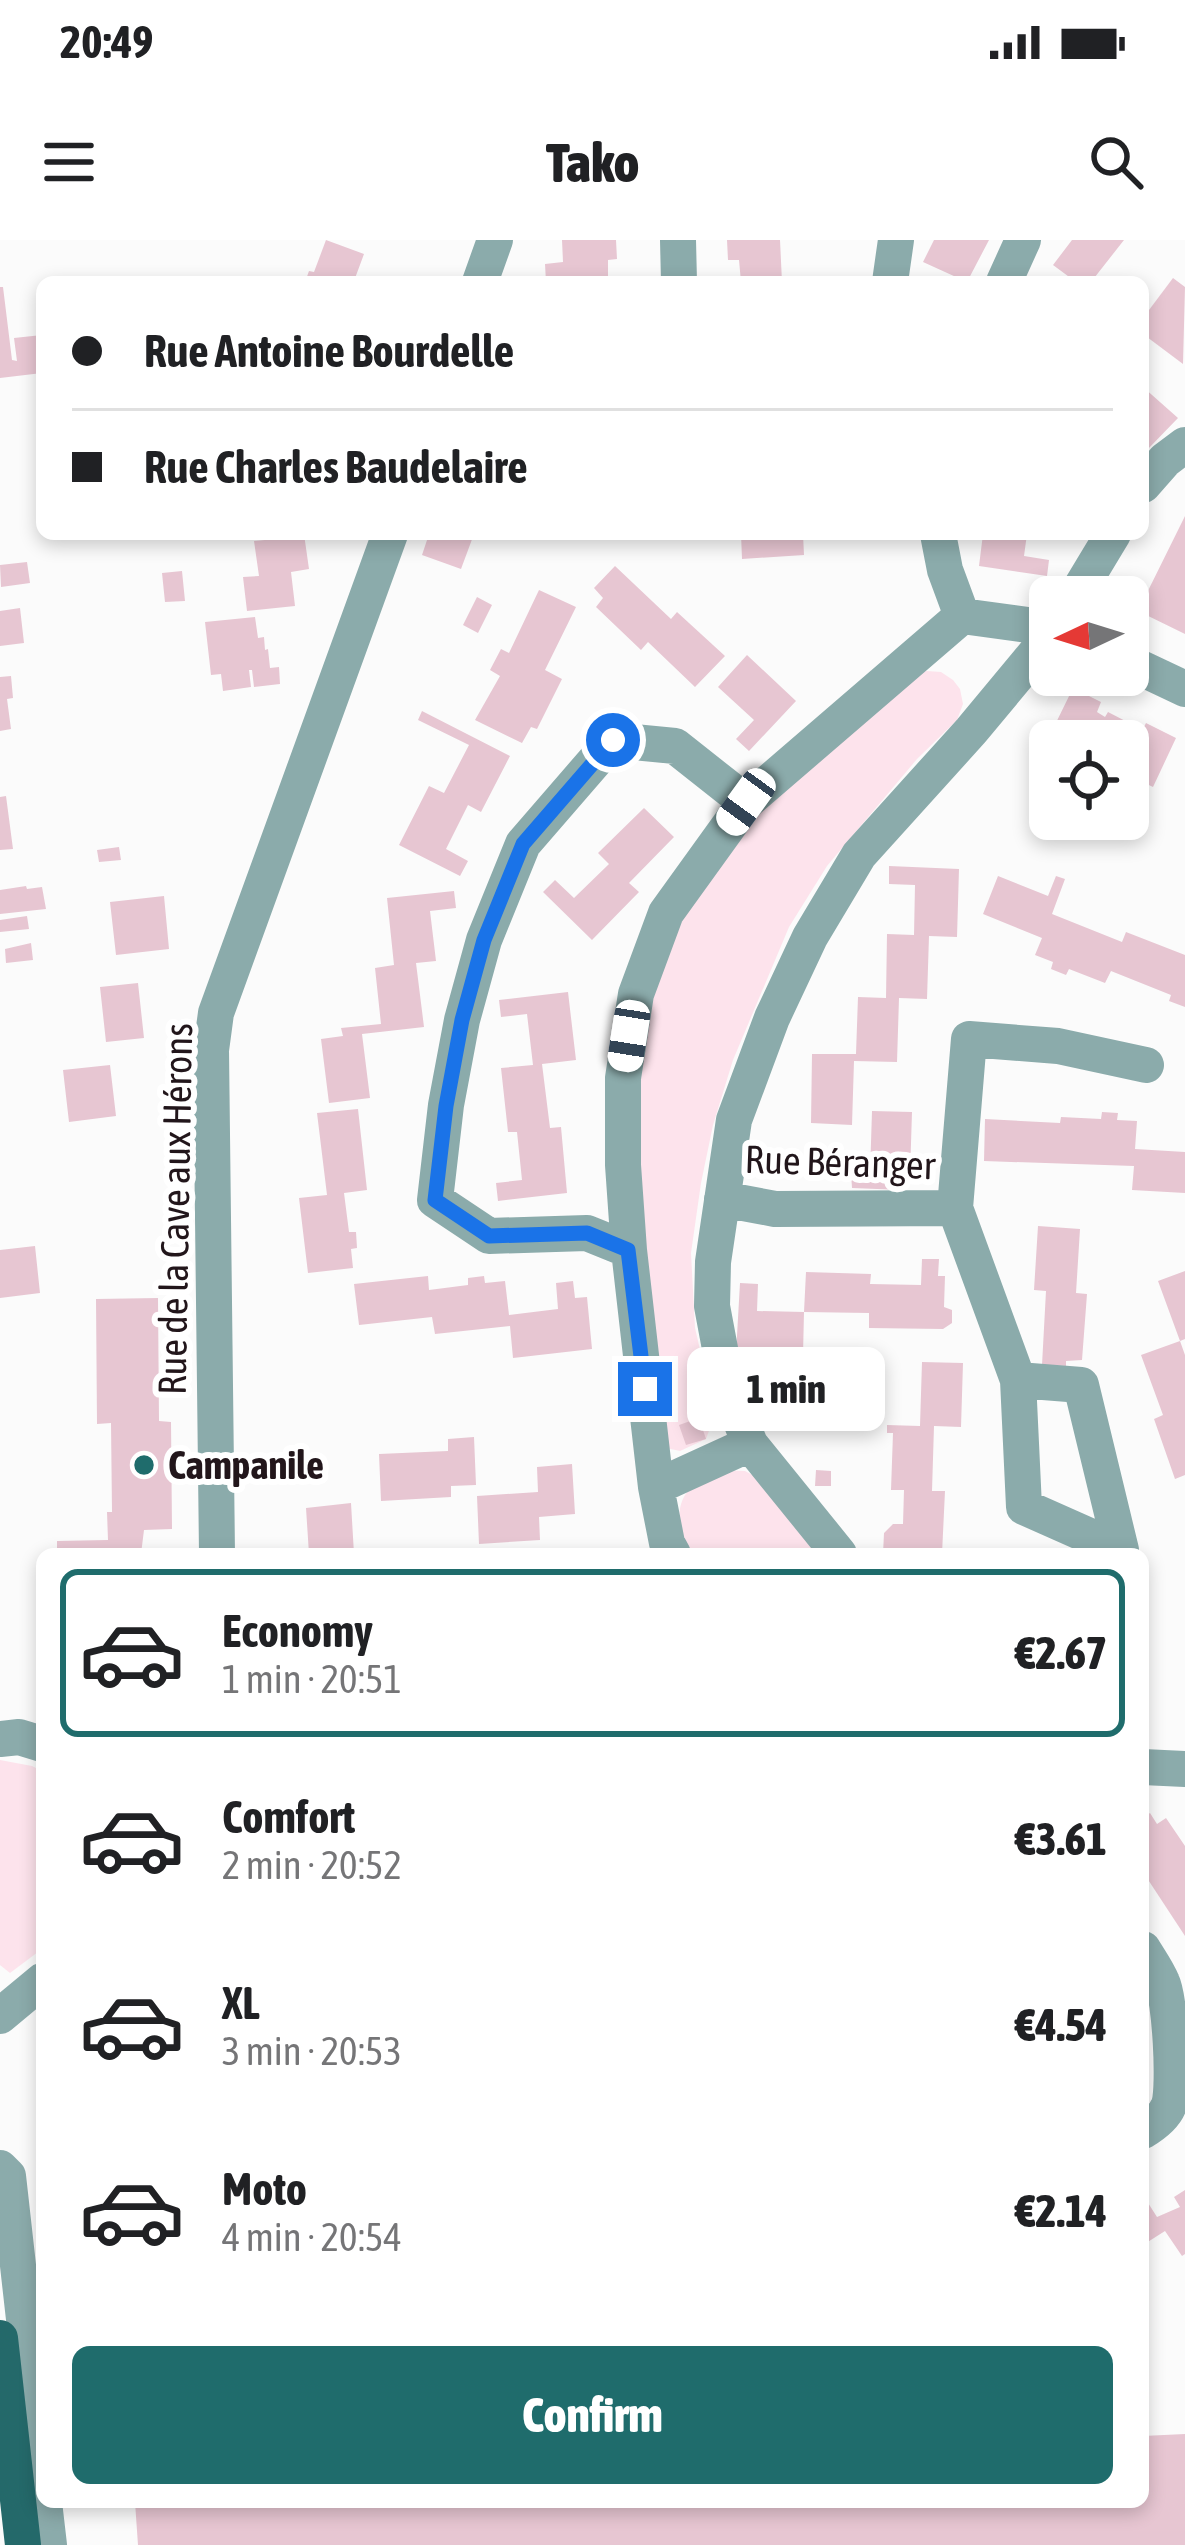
<!DOCTYPE html>
<meta charset="utf-8">
<style>
body{margin:0;font-family:"Asap Condensed",sans-serif;background:#f2f2f2;color:#202124;height:100vh;display:flex;flex-direction:column;font-size:45px;white-space:nowrap}
*{box-sizing:border-box;margin:0}
p{font-size:39px;color:#757577}
.icon{flex:none;width:66px;height:66px;fill:none;stroke:currentColor;stroke-width:2;stroke-linecap:round;stroke-linejoin:round}
.map{position:relative;flex:1;overflow:hidden}
.sheet{position:absolute;left:36px;top:1308px;width:1113px;height:960px;display:flex;flex-direction:column;background:#fff;border-radius:18px;box-shadow:0 6px 18px #0003}
.sheet>*{flex:none}
.banner{position:absolute;left:36px;top:36px;width:1113px;height:264px;border-radius:18px;box-shadow:0 6px 18px #0003;display:grid;align-content:center;height:264px;padding:0 36px;background:#fff}
.needle{width:78px;rotate:266deg}
.tools{position:absolute;left:1029px;top:336px;display:grid;gap:24px}
.tools a{display:grid;place-items:center;width:120px;height:120px;border-radius:18px;background:#fff;box-shadow:0 6px 18px #0003;font-size:60px}
.end{position:absolute;width:54px;height:54px;margin:-27px;border:15px solid #1a73e8;background:#fff;box-shadow:0 0 0 6px #fff}
.from{border-radius:50%}
.bubble{position:absolute;height:84px;border-radius:18px;background:#fff;box-shadow:0 6px 18px #0003;font-size:39px;font-weight:800;line-height:84px;text-align:center}
.car{position:absolute;width:36px;height:72px;margin:-36px -18px;border-radius:15px;box-shadow:0 0 9px 3px #0007;background:linear-gradient(#fff 24%,#345 0 40%,#fff 0 76%,#345 0 86%,#fff 0)}
.banner b{display:flex;align-items:center;gap:42px;height:114px;font-size:45px}
.banner b+b{border-top:3px solid #e0e0e0}
.banner i{width:30px;height:30px;background:#202124}
ul{padding:21px 0 0;list-style:none}
li{display:flex;align-items:center;gap:36px;height:168px;margin:0 24px 18px;padding:0 12px;border:6px solid transparent;border-radius:18px}
li div{flex:1}
li b{display:block;font-size:45px}
li em{font-style:normal;font-weight:800}
li.current{border-color:#1f6c6c}
li>.icon{width:108px;height:108px;stroke-width:1.5}
.primary-button{display:flex;gap:24px;margin-top:auto;padding:24px 36px}
.primary-button a{flex:1;height:138px;border-radius:18px;background:#1f6c6c;color:#fff;font-size:48px;font-weight:800;line-height:138px;text-align:center}
.status{display:flex;justify-content:space-between;align-items:center;height:84px;padding:0 60px;background:#fff;direction:ltr}
.status svg{height:33px;fill:currentColor}
header{display:flex;justify-content:space-between;align-items:center;height:156px;padding:0 36px;background:#fff;font-size:54px;font-weight:800}
.map>svg:first-child{display:block}
.green{fill:#fde3ec}
.building{fill:#e7c6d2}
.lines{fill:none;stroke-linecap:round;stroke-linejoin:round}
.minor{stroke:#8babab;stroke-width:36}
.major{stroke:#24696a;stroke-width:36}
.route{stroke:#1a73e8;stroke-width:15}
.poi-dot{fill:#1f6c6c;stroke:#fff;stroke-width:4.5}
.labels{text-anchor:middle;stroke-width:12;stroke-linejoin:round;paint-order:stroke}
.street-label{font-size:39px;fill:#22161b;stroke:#fff}
.poi-label{font-size:39px;font-weight:bold;fill:#22161b;stroke:#fff;text-anchor:start}
</style>
<div class="status"><b>20:49</b><svg viewBox="0 0 49 12"><path d="M0 12V9h3v3zM5 12V6h3v6zM10 12V3h3v9zM15 12V0h3v12zM26 1h20v11H26zM47 4h2v5h-2z"/></svg></div>
<header><svg class="icon" aria-label="menu" viewBox="0 0 24 24"><path d="M4 6h16M4 12h16M4 18h16"/></svg>Tako<svg class="icon" aria-label="search" viewBox="0 0 24 24"><circle cx="10" cy="10" r="6"/><path d="M15 15l6 6"/></svg></header>
<div class="map">
<svg width="1185" height="2305" viewBox="0 0 1185 2305">
<rect width="100%" height="100%" fill="#fbfbfb"/>
<path class="green" d="M 927,431 L 941,432 L 953,440 L 960,449 L 963,464 L 957,480 L 917,519 L 827,626 L 789,687 L 733,820 L 713,885 L 701,943 L 691,1013 L 695,1088 L 715,1174 L 706,1199 L 680,1211 L 666,1208 L 631,903 L 653,727 L 733,597 L 911,434 Z
M 716,1230 L 745,1231 L 768,1243 L 826,1314 L 688,1314 C 674,1271 674,1253 716,1230 Z
M 0,1520 L 32,1526 L 42,1531 L 42,1709 L 10,1733 L 0,1725 Z"/>
<path class="building" d="M 326,0 L 364,14 L 354,41 L 305,42 L 309,31 L 314,32 Z
M 562,0 L 616,0 L 617,19 L 608,20 L 608,42 L 546,42 L 545,24 L 563,22 Z
M 727,0 L 780,0 L 782,42 L 741,42 L 739,20 L 728,20 Z
M 934,0 L 989,0 L 967,42 L 923,22 Z
M 1072,0 L 1124,0 L 1091,42 L 1076,42 L 1053,25 Z
M 1173,38 L 1185,47 L 1183,124 L 1143,94 L 1143,78 Z
M 0,47 L 3,47 L 12,120 L 17,121 L 14,98 L 42,95 L 42,133 L 0,138 Z
M 1143,147 L 1178,178 L 1148,209 L 1143,204 Z
M 1185,276 L 1185,394 L 1138,371 Z
M 285,294 L 304,294 L 309,329 L 291,332 L 295,366 L 247,371 L 243,337 L 259,336 L 254,301 L 286,298 Z
M 429,294 L 474,294 L 461,329 L 422,315 Z
M 741,294 L 803,294 L 804,315 L 742,319 Z
M 983,294 L 1027,294 L 1024,316 L 1049,320 L 1047,336 L 979,326 Z
M 27,322 L 30,343 L 1,347 L 0,325 Z
M 615,326 L 671,379 L 677,372 L 725,416 L 695,447 L 648,402 L 641,410 L 596,367 L 603,358 L 594,348 Z
M 182,331 L 185,361 L 165,362 L 162,333 Z
M 539,350 L 576,367 L 545,430 L 562,439 L 537,489 L 531,487 L 522,503 L 475,480 L 500,436 L 490,430 L 501,409 L 509,413 Z
M 477,357 L 492,365 L 478,393 L 463,385 Z
M 20,368 L 24,403 L 0,406 L 0,371 Z
M 255,377 L 258,398 L 264,397 L 265,410 L 268,409 L 270,428 L 279,427 L 280,444 L 254,447 L 252,430 L 249,430 L 251,447 L 223,451 L 221,434 L 211,435 L 205,382 Z
M 747,415 L 796,461 L 749,511 L 736,499 L 754,480 L 718,447 Z
M 11,436 L 13,458 L 7,459 L 11,489 L 0,491 L 0,437 Z
M 1073,448 L 1101,462 L 1097,472 L 1105,477 L 1108,472 L 1135,486 L 1132,489 L 1141,493 L 1146,483 L 1176,498 L 1153,547 L 1128,535 L 1128,501 L 1057,501 L 1049,497 Z
M 422,471 L 510,516 L 481,572 L 468,565 L 446,609 L 468,621 L 460,636 L 399,605 L 429,546 L 444,553 L 469,505 L 418,480 Z
M 6,556 L 13,609 L 0,610 L 0,557 Z
M 644,568 L 674,597 L 629,643 L 639,652 L 592,700 L 543,652 L 555,640 L 574,658 L 609,624 L 598,613 Z
M 119,607 L 121,620 L 99,622 L 97,610 Z
M 889,626 L 959,629 L 957,697 L 929,696 L 927,759 L 899,758 L 897,822 L 854,821 L 852,885 L 811,883 L 812,814 L 856,814 L 858,757 L 886,758 L 887,694 L 914,695 L 915,645 L 889,644 Z
M 998,636 L 1048,656 L 1056,636 L 1065,639 L 1052,674 L 1122,702 L 1126,692 L 1185,715 L 1185,767 L 1169,761 L 1171,755 L 1111,731 L 1105,743 L 1069,729 L 1066,735 L 1051,729 L 1053,722 L 1035,715 L 1042,698 L 983,674 Z
M 26,646 L 27,649 L 42,647 L 46,669 L 0,674 L 0,650 Z
M 454,651 L 456,668 L 430,671 L 436,721 L 416,723 L 424,787 L 362,794 L 370,858 L 329,863 L 321,799 L 343,796 L 341,788 L 381,784 L 375,728 L 394,725 L 387,658 Z
M 164,656 L 169,709 L 116,715 L 110,662 Z
M 27,676 L 29,689 L 0,692 L 0,680 Z
M 31,703 L 33,720 L 6,723 L 5,709 Z
M 138,743 L 144,798 L 106,802 L 100,747 Z
M 568,752 L 576,820 L 542,824 L 550,888 L 561,887 L 567,953 L 498,961 L 496,943 L 522,940 L 517,892 L 508,892 L 501,828 L 533,825 L 527,774 L 501,777 L 499,760 Z
M 110,825 L 116,876 L 69,882 L 63,830 Z
M 358,869 L 367,950 L 344,953 L 349,992 L 356,992 L 357,1008 L 351,1009 L 353,1028 L 308,1033 L 299,958 L 327,955 L 317,873 Z
M 872,871 L 912,872 L 910,935 L 903,935 L 902,950 L 852,948 L 851,933 L 870,934 Z
M 1102,872 L 1118,873 L 1117,880 L 1137,881 L 1135,909 L 1185,912 L 1185,953 L 1132,950 L 1134,926 L 984,921 L 985,879 L 1060,883 L 1061,877 L 1101,879 Z
M 1038,986 L 1080,989 L 1076,1053 L 1087,1054 L 1082,1120 L 1066,1121 L 1066,1126 L 1042,1125 L 1046,1051 L 1034,1050 Z
M 35,1006 L 40,1053 L 0,1058 L 0,1010 Z
M 922,1019 L 939,1019 L 938,1036 L 945,1036 L 944,1067 L 952,1070 L 952,1083 L 943,1089 L 869,1088 L 869,1073 L 804,1072 L 806,1032 L 871,1034 L 870,1044 L 921,1045 Z
M 1185,1031 L 1185,1099 L 1180,1101 L 1158,1041 Z
M 428,1036 L 429,1050 L 468,1045 L 468,1038 L 484,1036 L 485,1043 L 505,1041 L 509,1075 L 558,1069 L 556,1043 L 573,1041 L 575,1058 L 587,1057 L 592,1109 L 513,1118 L 510,1086 L 435,1094 L 432,1077 L 359,1085 L 354,1044 Z
M 740,1043 L 758,1044 L 757,1071 L 804,1072 L 803,1115 L 736,1113 Z
M 158,1058 L 159,1181 L 171,1182 L 172,1289 L 144,1290 L 141,1314 L 57,1314 L 57,1301 L 108,1300 L 107,1272 L 112,1272 L 111,1183 L 97,1184 L 96,1059 Z
M 1180,1101 L 1185,1115 L 1185,1235 L 1175,1239 L 1154,1179 L 1163,1175 L 1141,1115 Z
M 922,1122 L 963,1123 L 961,1187 L 934,1186 L 932,1251 L 945,1251 L 942,1314 L 883,1314 L 884,1293 L 893,1284 L 903,1284 L 904,1250 L 891,1250 L 893,1193 L 887,1193 L 887,1185 L 920,1186 Z
M 699,1178 L 706,1199 L 686,1205 L 679,1185 Z
M 474,1197 L 476,1245 L 451,1246 L 451,1257 L 381,1261 L 379,1214 L 448,1211 L 448,1199 Z
M 572,1224 L 575,1274 L 539,1277 L 540,1300 L 479,1304 L 477,1256 L 538,1252 L 537,1227 Z
M 816,1230 L 831,1231 L 831,1246 L 815,1246 Z
M 351,1263 L 354,1314 L 309,1314 L 306,1268 Z
M 1150,1573 L 1157,1584 L 1166,1578 L 1185,1606 L 1185,1696 L 1143,1632 L 1143,1578 Z
M 1185,1950 L 1185,2014 L 1182,2016 L 1165,1991 L 1143,2005 L 1143,1955 L 1157,1977 L 1180,1967 L 1174,1957 Z
M 1185,2194 L 1185,2305 L 138,2305 L 135,2262 L 1143,2262 L 1143,2196 Z"/>
<g class="lines">
<path class="minor" d="M 678,0 L 679,42
M 480,42 L 495,0
M 890,42 L 896,0
M 1004,42 L 1023,0
M 1143,245 L 1165,220 L 1185,205
M 938,294 L 945,330 L 962,376
M 1075,357 L 1113,294
M 1128,422 L 1185,449
M 722,959 L 775,969 L 955,968
M 629,1010 L 587,993 L 489,996 L 435,960 L 446,865 L 462,780 L 484,700 L 523,604 L 613,500 L 675,506 L 746,562
M 1018,1140 L 1081,1145 L 1121,1310 L 1024,1267 L 1018,1140 L 955,968 L 969,799 L 1058,806 L 1146,825
M 656,1247 L 750,1204
M 217,1314 L 211,810 L 216,773 L 390,294
M 673,1314 L 667,1303 L 656,1247 L 629,1010 L 623,925 L 623,838 L 636,754 L 666,673 L 746,562 L 962,376 L 1050,388
M 839,1314 L 750,1204 L 732,1159 L 721,1114 L 712,1066 L 713,1022 L 734,880 L 772,778 L 810,697 L 859,615 L 971,491 L 1050,396
M 0,1499 L 19,1497 L 42,1504
M 1143,1527 L 1185,1529
M 1143,1709 C 1149,1719 1157,1730 1162,1742 C 1170,1759 1175,1846 1169,1865 C 1165,1876 1153,1885 1143,1891
M 0,1776 L 42,1741
M 0,1928 L 8,1936 L 42,2240
M 44,2262 L 49,2305"/>
<path class="major" d="M 0,2098 L 23,2305"/>
</g>
<g class="lines">
<path class="route" d="M 613,500 L 523,604 L 484,700 L 462,780 L 446,866 L 435,960 L 489,996 L 587,993 L 628,1010 L 645,1149"/>
</g>
<circle class="poi-dot" cx="144" cy="1225" r="12"/>
<g class="labels">
<g class="street-label">
<text transform="translate(840 922) rotate(2)" y="14">Rue Béranger</text>
<text transform="translate(175 969) rotate(-89)" y="14">Rue de la Cave aux Hérons</text>
</g>
<g class="poi-label">
<text x="168" y="1239">Campanile</text>
</g>
</g>
</svg>
<div class="tools">
<a><svg class="needle" viewBox="-14 -14 28 28"><path d="M0-13l5 13h-10z" fill="#e53935"/><path d="M0 13l5-13h-10z" fill="#757577"/></svg></a>
<a><svg class="icon" aria-label="locate" viewBox="0 0 24 24"><circle cx="12" cy="12" r="6"/><path d="M12 2v4M12 18v4M2 12h4M18 12h4"/></svg></a>
</div>
<i class="end from" style="left:613px;top:500px"></i>
<i class="end" style="left:645px;top:1149px"></i>
<div class="bubble" style="left:687px;top:1107px;width:198px">1 min</div>
<i class="car" style="left:746px;top:562px;rotate:216deg"></i>
<i class="car" style="left:629px;top:796px;rotate:189deg"></i>
<div class="banner">
<b><i class="from"></i>Rue Antoine Bourdelle</b>
<b><i></i>Rue Charles Baudelaire</b>
</div>
<section class="sheet">
<ul>
<li class="current"><svg class="icon" aria-label="car" viewBox="0 0 24 24"><path d="M5 17H2v-5l4-1 3-4h7l3 4 3 1v5h-3M9 17h6M6 11h13"/><circle cx="7" cy="17" r="2"/><circle cx="17" cy="17" r="2"/></svg><div><b>Economy</b><p>1 min · 20:51</p></div><em>€2.67</em></li>
<li><svg class="icon" aria-label="car" viewBox="0 0 24 24"><path d="M5 17H2v-5l4-1 3-4h7l3 4 3 1v5h-3M9 17h6M6 11h13"/><circle cx="7" cy="17" r="2"/><circle cx="17" cy="17" r="2"/></svg><div><b>Comfort</b><p>2 min · 20:52</p></div><em>€3.61</em></li>
<li><svg class="icon" aria-label="car" viewBox="0 0 24 24"><path d="M5 17H2v-5l4-1 3-4h7l3 4 3 1v5h-3M9 17h6M6 11h13"/><circle cx="7" cy="17" r="2"/><circle cx="17" cy="17" r="2"/></svg><div><b>XL</b><p>3 min · 20:53</p></div><em>€4.54</em></li>
<li><svg class="icon" aria-label="car" viewBox="0 0 24 24"><path d="M5 17H2v-5l4-1 3-4h7l3 4 3 1v5h-3M9 17h6M6 11h13"/><circle cx="7" cy="17" r="2"/><circle cx="17" cy="17" r="2"/></svg><div><b>Moto</b><p>4 min · 20:54</p></div><em>€2.14</em></li>
</ul>
<div class="primary-button"><a>Confirm</a></div>
</section>
</div>
